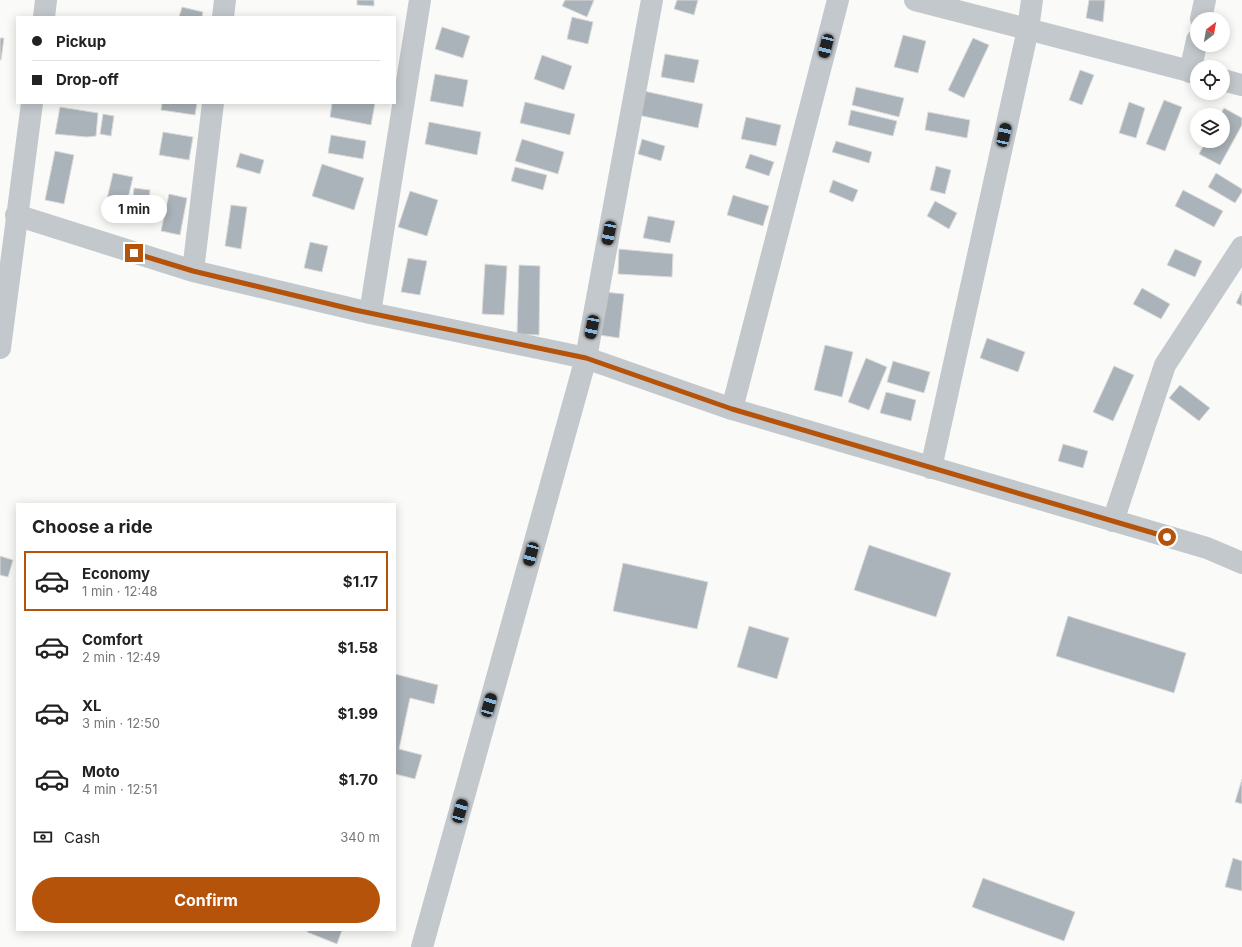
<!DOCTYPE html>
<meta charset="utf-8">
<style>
body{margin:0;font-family:Inter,sans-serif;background:#f6f6f6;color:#222;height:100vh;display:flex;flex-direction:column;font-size:15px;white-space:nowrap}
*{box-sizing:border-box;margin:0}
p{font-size:13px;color:#767676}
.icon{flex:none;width:22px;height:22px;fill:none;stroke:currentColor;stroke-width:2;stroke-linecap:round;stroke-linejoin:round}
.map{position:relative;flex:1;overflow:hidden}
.sheet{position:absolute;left:16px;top:503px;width:380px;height:428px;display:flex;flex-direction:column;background:#fff;border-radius:0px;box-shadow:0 2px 10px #0003}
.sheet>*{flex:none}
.top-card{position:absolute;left:16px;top:16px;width:380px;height:88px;border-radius:0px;box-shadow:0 2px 10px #0003;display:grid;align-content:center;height:88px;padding:0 16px;background:#fff}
.needle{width:26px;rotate:31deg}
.buttons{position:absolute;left:1190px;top:12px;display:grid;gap:8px}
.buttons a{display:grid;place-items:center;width:40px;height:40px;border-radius:50%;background:#fff;box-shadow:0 2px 10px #0003;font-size:20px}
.end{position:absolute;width:18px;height:18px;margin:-9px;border:5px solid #b45309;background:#fff;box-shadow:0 0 0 2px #fff}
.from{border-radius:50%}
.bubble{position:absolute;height:28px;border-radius:14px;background:#fff;box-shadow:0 2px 10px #0003;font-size:13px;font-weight:700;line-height:28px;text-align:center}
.car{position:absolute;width:12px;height:24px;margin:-12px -6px;border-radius:5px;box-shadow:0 0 3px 1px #0007;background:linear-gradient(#222 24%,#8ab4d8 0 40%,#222 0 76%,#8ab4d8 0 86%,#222 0)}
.top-card b{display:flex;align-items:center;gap:14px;height:38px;font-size:15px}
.top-card b+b{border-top:1px solid #e0e0e0}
.top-card i{width:10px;height:10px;background:#222}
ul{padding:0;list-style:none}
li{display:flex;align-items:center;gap:12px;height:60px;margin:0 8px 6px;padding:0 8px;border:2px solid transparent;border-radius:0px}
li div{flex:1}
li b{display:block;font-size:15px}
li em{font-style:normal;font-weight:700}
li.current{border-color:#b45309}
li>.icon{width:36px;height:36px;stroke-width:1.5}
h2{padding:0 16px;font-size:18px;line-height:48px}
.pay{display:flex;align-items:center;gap:10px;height:44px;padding:0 16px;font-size:15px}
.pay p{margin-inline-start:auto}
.primary-button{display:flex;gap:8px;margin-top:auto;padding:8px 16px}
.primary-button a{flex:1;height:46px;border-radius:24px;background:#b45309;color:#fff;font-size:16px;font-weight:700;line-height:46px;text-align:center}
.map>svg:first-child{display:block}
.building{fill:#aab3b9;stroke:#dcdcda}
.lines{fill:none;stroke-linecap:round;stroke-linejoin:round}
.minor{stroke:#c3c8cc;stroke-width:22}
.route{stroke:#b45309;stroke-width:5}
</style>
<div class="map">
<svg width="1242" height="947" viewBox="0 0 1242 947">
<rect width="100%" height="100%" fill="#fafaf8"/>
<path class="building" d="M 357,0 L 374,0 L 374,6 L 357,5 Z
M 565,0 L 594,0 L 587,17 L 562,6 Z
M 677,0 L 698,0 L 694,15 L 674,9 Z
M 1089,0 L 1105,0 L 1103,22 L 1086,18 Z
M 182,7 L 203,12 L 202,17 L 179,17 Z
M 572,17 L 593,22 L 588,44 L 567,39 Z
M 442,27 L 470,36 L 463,58 L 435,49 Z
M 903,35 L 926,41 L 918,73 L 894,67 Z
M 0,38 L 4,38 L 1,60 L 0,60 Z
M 973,38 L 989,45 L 964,98 L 948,90 Z
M 665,54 L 699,60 L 694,83 L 661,77 Z
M 542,55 L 572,66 L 564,90 L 534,79 Z
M 1080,70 L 1094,75 L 1082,105 L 1069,100 Z
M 435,74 L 468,80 L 463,107 L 430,101 Z
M 856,87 L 904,98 L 899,117 L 852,105 Z
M 644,91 L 703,104 L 698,128 L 638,115 Z
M 1164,100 L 1182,107 L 1165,151 L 1146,144 Z
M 525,102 L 575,114 L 570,135 L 520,123 Z
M 1129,102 L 1145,108 L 1136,138 L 1119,133 Z
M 162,103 L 197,103 L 195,115 L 161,110 Z
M 332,103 L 375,103 L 371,125 L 330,117 Z
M 60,107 L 98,113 L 96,136 L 87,137 L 55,134 Z
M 1224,108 L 1242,118 L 1242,125 L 1220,165 L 1199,154 L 1206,141 L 1223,141 L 1223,115 L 1220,115 Z
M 851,110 L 897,121 L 893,136 L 848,125 Z
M 928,112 L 970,120 L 967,138 L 925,130 Z
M 103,114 L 114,116 L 111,136 L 100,134 Z
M 746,117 L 781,125 L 776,146 L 741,139 Z
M 429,122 L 481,132 L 477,155 L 425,144 Z
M 163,132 L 193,137 L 189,160 L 159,155 Z
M 331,135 L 366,141 L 363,159 L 328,153 Z
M 522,139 L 564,152 L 558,174 L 515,161 Z
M 642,139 L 665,146 L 661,161 L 638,154 Z
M 836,141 L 872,152 L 869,163 L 832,152 Z
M 55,151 L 74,155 L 64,204 L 45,200 Z
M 240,153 L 264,160 L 260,174 L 236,167 Z
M 750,154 L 774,162 L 769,176 L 745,168 Z
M 322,164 L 364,178 L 354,210 L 312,196 Z
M 936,166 L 951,170 L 945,194 L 930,190 Z
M 515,167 L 547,175 L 543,190 L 511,181 Z
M 113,173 L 133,177 L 125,211 L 105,207 Z
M 1216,173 L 1242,189 L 1242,192 L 1235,203 L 1208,187 Z
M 833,180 L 858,190 L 853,202 L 829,192 Z
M 134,188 L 150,190 L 147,222 L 131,220 Z
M 1183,190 L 1223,211 L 1214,227 L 1175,206 Z
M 410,191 L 438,200 L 427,236 L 398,227 Z
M 169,194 L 187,198 L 180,235 L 161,231 Z
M 733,195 L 769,206 L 763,226 L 727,215 Z
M 157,200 L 165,204 L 158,218 L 150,215 Z
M 935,201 L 957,213 L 949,229 L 927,216 Z
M 231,205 L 247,207 L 241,249 L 225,246 Z
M 648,216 L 675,221 L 670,243 L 643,238 Z
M 310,242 L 328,246 L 322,272 L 304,268 Z
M 619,249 L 673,254 L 672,277 L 618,274 Z
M 1175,249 L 1202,261 L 1195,277 L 1167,265 Z
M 408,258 L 427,261 L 420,295 L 401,292 Z
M 485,264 L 507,266 L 504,315 L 482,314 Z
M 519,265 L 540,266 L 539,335 L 517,334 Z
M 1142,288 L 1170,304 L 1161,319 L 1133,304 Z
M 1242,291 L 1242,306 L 1236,303 Z
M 604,292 L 624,294 L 619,338 L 599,335 Z
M 987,338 L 1025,352 L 1018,372 L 980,358 Z
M 825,345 L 853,352 L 842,397 L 814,390 Z
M 866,358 L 887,367 L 869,410 L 848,402 Z
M 893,361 L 930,372 L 924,393 L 887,382 Z
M 1114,366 L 1134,375 L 1113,421 L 1093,412 Z
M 1180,385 L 1210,408 L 1199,421 L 1169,398 Z
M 886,392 L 916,400 L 911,421 L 880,413 Z
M 1063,444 L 1088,451 L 1083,468 L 1058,461 Z
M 869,545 L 951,573 L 936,617 L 854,590 Z
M 0,556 L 13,560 L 8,577 L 0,575 Z
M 623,563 L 708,582 L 697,629 L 613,611 Z
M 1068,616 L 1186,653 L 1174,693 L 1056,656 Z
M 749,626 L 789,638 L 777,679 L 737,667 Z
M 395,674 L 438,685 L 434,704 L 410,698 L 399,749 L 422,755 L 415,779 L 395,774 Z
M 1242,779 L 1242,804 L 1235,802 Z
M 1233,858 L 1242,861 L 1242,891 L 1225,887 Z
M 983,878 L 1075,912 L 1064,941 L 972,907 Z
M 308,930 L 342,930 L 337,944 L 307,932 Z"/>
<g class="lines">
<path class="minor" d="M 915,0 L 1197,73
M 44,17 L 46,0
M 223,17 L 225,0
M 1201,19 L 1205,0
M 1190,72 L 1197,40
M 1223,80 L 1242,85
M 16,215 L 193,271 L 370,313 L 586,358 L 732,409 L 1207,548 L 1242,563
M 193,271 L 213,103
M 370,313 L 420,0
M 0,348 L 32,103
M 732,409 L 838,0
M 931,468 L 1028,29 L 1032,0
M 1113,521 L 1165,365 L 1242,247
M 422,947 L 586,358 L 652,0"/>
</g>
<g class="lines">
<path class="route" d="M 134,253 L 193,271 L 355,310 L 586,358 L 732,409 L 1167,537"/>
</g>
</svg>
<div class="buttons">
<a><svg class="needle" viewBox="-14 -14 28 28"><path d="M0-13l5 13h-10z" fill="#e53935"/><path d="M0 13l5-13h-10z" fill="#767676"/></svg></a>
<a><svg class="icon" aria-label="locate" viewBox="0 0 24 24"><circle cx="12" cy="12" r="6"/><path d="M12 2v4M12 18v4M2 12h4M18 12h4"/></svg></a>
<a><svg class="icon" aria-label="layers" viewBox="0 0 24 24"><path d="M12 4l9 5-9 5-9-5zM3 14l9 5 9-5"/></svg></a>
</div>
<i class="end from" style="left:1167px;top:537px"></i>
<i class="end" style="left:134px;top:253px"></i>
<div class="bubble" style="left:101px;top:195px;width:66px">1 min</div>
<i class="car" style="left:826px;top:46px;rotate:194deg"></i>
<i class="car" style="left:1004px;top:135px;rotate:12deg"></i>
<i class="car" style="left:609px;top:233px;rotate:191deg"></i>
<i class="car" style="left:592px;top:327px;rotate:191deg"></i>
<i class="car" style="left:531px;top:554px;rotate:195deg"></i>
<i class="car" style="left:489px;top:705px;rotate:16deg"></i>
<i class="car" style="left:460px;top:811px;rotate:16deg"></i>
<div class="top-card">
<b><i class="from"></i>Pickup</b>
<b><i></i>Drop-off</b>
</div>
<section class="sheet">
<h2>Choose a ride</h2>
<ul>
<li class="current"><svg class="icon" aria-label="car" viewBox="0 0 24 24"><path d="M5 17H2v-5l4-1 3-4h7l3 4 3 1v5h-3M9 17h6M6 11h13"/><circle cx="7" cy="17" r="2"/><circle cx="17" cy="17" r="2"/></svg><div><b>Economy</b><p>1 min · 12:48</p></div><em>$1.17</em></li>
<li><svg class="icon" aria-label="car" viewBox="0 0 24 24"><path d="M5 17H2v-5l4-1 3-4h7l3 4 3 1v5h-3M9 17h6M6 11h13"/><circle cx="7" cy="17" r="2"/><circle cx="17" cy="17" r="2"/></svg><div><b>Comfort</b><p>2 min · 12:49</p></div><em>$1.58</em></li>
<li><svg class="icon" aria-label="car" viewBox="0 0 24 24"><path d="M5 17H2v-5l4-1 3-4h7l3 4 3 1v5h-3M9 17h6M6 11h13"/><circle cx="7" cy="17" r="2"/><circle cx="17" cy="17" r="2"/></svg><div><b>XL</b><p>3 min · 12:50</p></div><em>$1.99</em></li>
<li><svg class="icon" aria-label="car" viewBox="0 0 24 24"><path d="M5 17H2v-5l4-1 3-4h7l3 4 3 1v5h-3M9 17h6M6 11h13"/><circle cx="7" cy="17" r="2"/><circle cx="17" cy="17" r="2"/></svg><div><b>Moto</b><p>4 min · 12:51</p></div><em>$1.70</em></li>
</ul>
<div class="pay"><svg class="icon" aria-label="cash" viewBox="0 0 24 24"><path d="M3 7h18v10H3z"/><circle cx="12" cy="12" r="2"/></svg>Cash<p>340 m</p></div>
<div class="primary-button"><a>Confirm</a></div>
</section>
</div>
